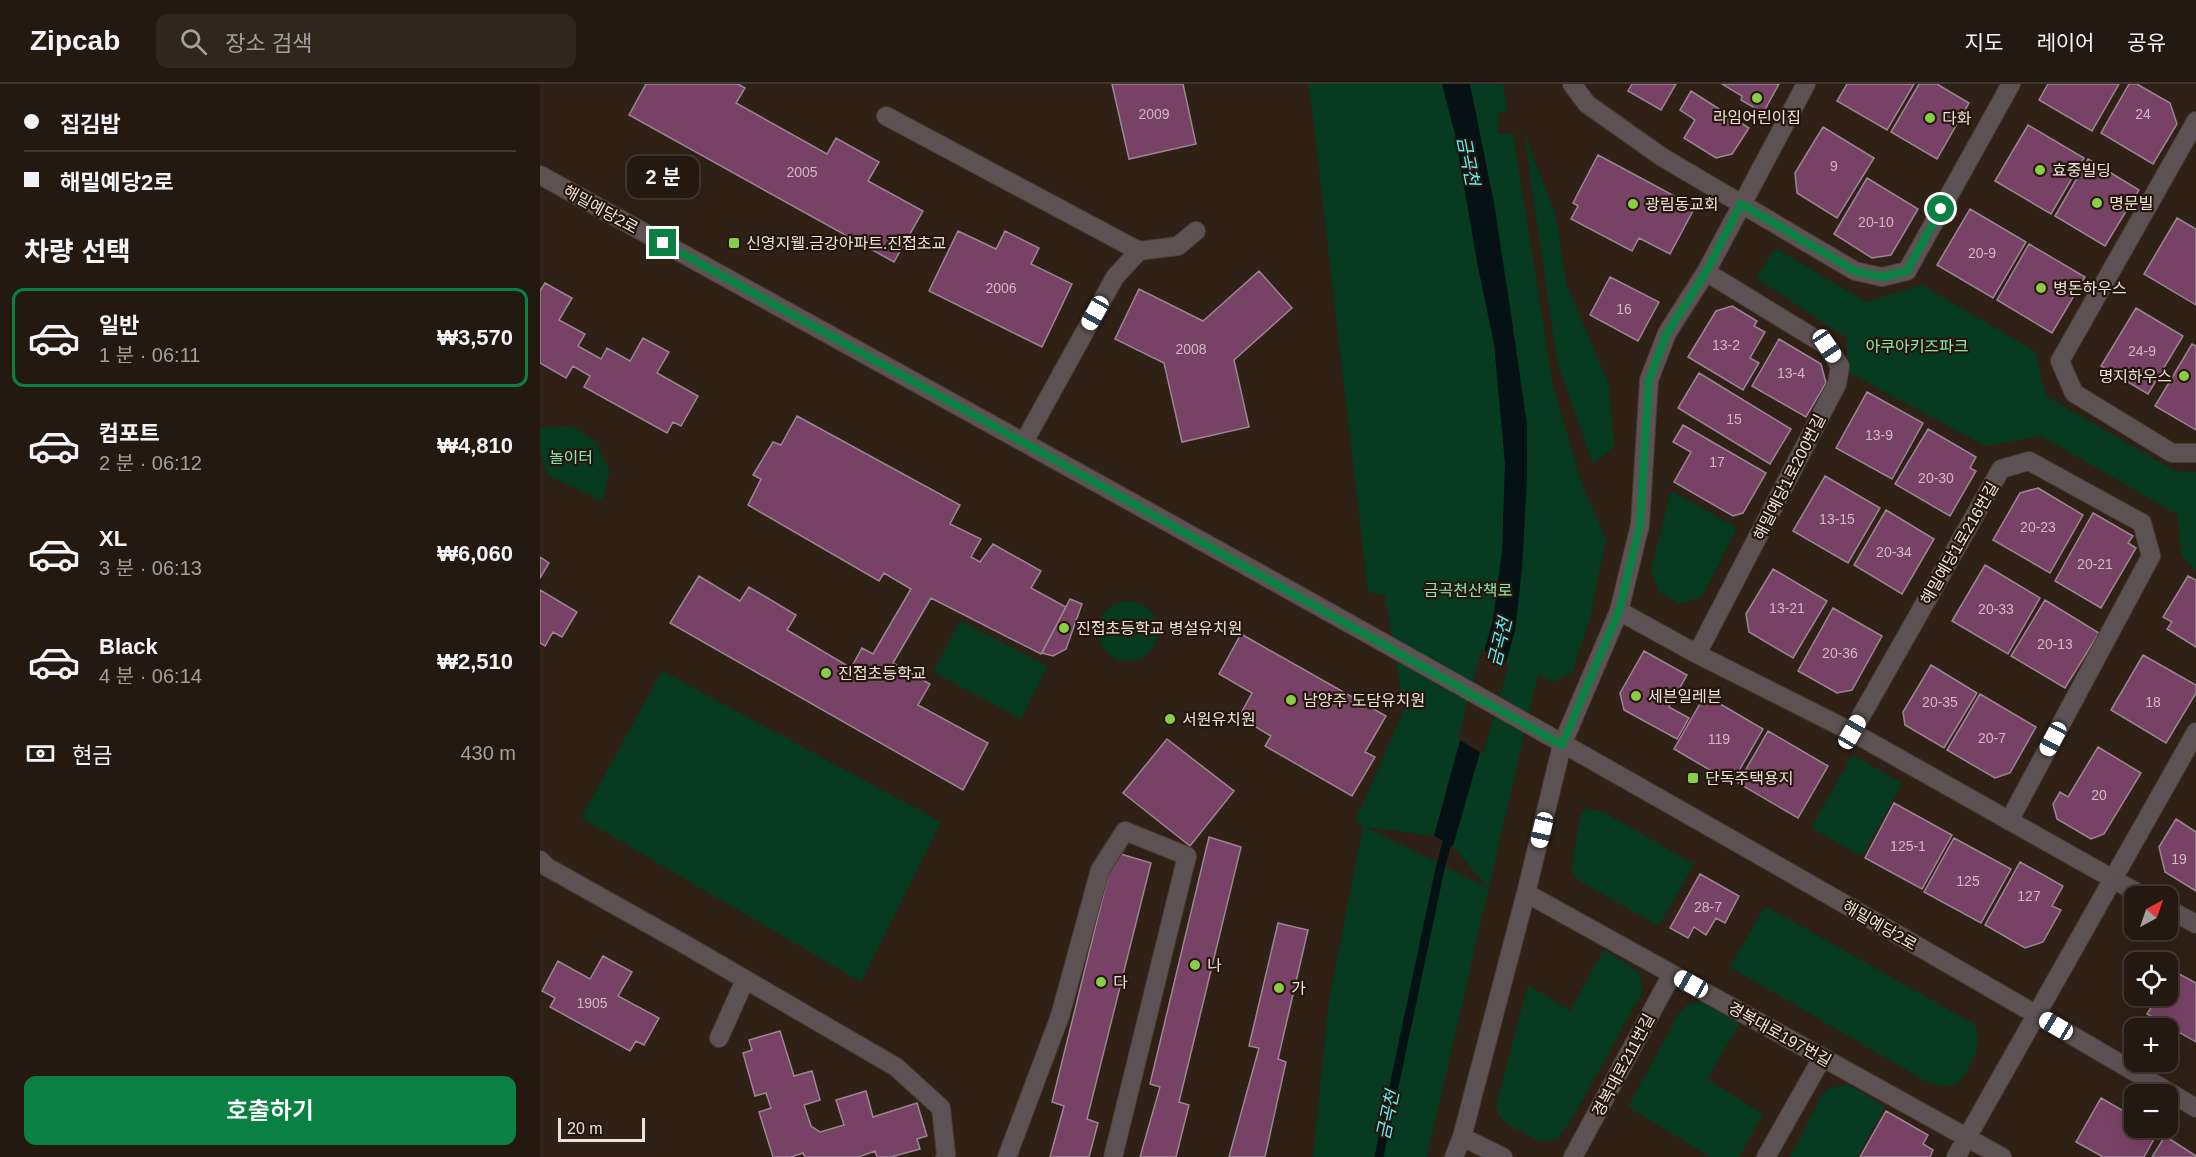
<!DOCTYPE html>
<html lang="ko">
<meta charset="utf-8">
<style>
body{margin:0;font-family:Helvetica,"Noto Sans KR",sans-serif;background:#2f261e;color:#f1f3f6;height:100vh;display:flex;flex-direction:column;font-size:22px;white-space:nowrap}
*{box-sizing:border-box;margin:0}
p{font-size:20px;color:#a3a09f}
.icon{flex:none;width:33px;height:33px;fill:none;stroke:currentColor;stroke-width:2;stroke-linecap:round;stroke-linejoin:round}
.map{position:relative;flex:1;overflow:hidden}
.panel{display:flex;flex-direction:column;background:#231910;width:540px}
.panel>*{flex:none}
.hud{display:grid;align-content:center;height:132px;padding:0 24px;background:#231910}
.needle{width:39px;rotate:40deg}
.tools{position:absolute;left:1584px;top:802px;display:grid;gap:12px}
.tools a{display:grid;place-items:center;width:54px;height:54px;border-radius:12px;background:#231910;box-shadow:0 6px 24px #0002,0 0 0 2px #403830;font-size:30px}
.scale{position:absolute;left:18px;bottom:15px;width:87px;box-sizing:border-box;padding-left:6px;border:3px solid #ece2db;border-top:0;font-size:16px;line-height:21px;white-space:nowrap;color:#ece2db;-webkit-text-stroke:4px #25170c;paint-order:stroke}
.end{position:absolute;width:27px;height:27px;margin:-14px;border:8px solid #0b8043;background:#fff;box-shadow:0 0 0 3px #fff}
.from{border-radius:50%}
.bubble{position:absolute;height:42px;border-radius:12px;background:#231910;box-shadow:0 6px 24px #0002,0 0 0 2px #403830;font-size:20px;font-weight:600;line-height:42px;text-align:center}
.car{position:absolute;width:18px;height:36px;margin:-18px -9px;border-radius:8px;box-shadow:0 0 4px 2px #0007;background:linear-gradient(#fff 24%,#345 0 40%,#fff 0 76%,#345 0 86%,#fff 0)}
.hud b{display:flex;align-items:center;gap:21px;height:57px;font-size:22px}
.hud b+b{border-top:2px solid #403830}
.hud i{width:15px;height:15px;background:#f1f3f6}
ul{padding:0;list-style:none}
li{display:flex;align-items:center;gap:18px;height:99px;margin:0 12px 9px;padding:0 12px;border:3px solid transparent;border-radius:12px}
li div{flex:1}
li b{display:block;font-size:22px}
li em{font-style:normal;font-weight:600}
li.on{border-color:#0b8043}
li>.icon{width:54px;height:54px;stroke-width:1.5}
h2{padding:0 24px;font-size:27px;line-height:72px}
.pay{display:flex;align-items:center;gap:15px;height:66px;padding:0 24px;font-size:22px}
.pay p{margin-inline-start:auto}
.action{display:flex;gap:12px;margin-top:auto;padding:12px 24px}
.action a{flex:1;height:69px;border-radius:12px;background:#0b8043;color:#fff;font-size:24px;font-weight:600;line-height:69px;text-align:center}
header{display:flex;align-items:center;gap:36px;box-sizing:border-box;height:84px;padding:0 30px;background:#231910;border-bottom:2px solid #403830}
header strong{font-size:28px}
nav{display:flex;gap:33px;margin-inline-start:auto;font-size:21px}
.search{width:420px;height:54px;background:#2f261e;display:flex;align-items:center;gap:15px;box-sizing:border-box;padding:0 21px;border-radius:12px;color:#a3a09f;font-size:22px}
main{display:flex;flex:1;min-height:0}
.map>svg:first-child{display:block}
.green{fill:#063b21;fill-rule:evenodd}
.water{fill:#051112}
.pier{fill:#2f2116}
.lines{fill:none;stroke-linecap:round;stroke-linejoin:round}
.stream{stroke:#051112;stroke-width:9}
.building{fill:#784266;stroke:#9a8692;stroke-width:1.5}
.minor-casing{stroke:#493c32;stroke-width:20}
.minor{stroke:#5c5253;stroke-width:18}
.route{stroke:#0b8043;stroke-width:8}
.poi-dot{fill:#8ace48;stroke:#25170c;stroke-width:2}
.labels{text-anchor:middle;stroke-width:4.5;stroke-linejoin:round;paint-order:stroke}
.number-label{font-size:14px;fill:#cfbabe}
.poi-label{font-size:16px;fill:#ece2db;stroke:#25170c;text-anchor:start}
.street-label{font-size:16px;fill:#ece2db;stroke:#25170c}
.park-label{font-size:16px;fill:#88e5ad;stroke:#25170c}
.water-label{font-size:18px;font-style:italic;fill:#63ecf8;stroke:#25170c}
</style>
<header>
<strong>Zipcab</strong>
<div class="search"><svg class="icon" aria-label="search" viewBox="0 0 24 24"><circle cx="10" cy="10" r="6"/><path d="M15 15l6 6"/></svg>장소 검색</div>
<nav><a>지도</a><a>레이어</a><a>공유</a></nav>
</header>
<main>
<section class="panel">
<div class="hud">
<b><i class="from"></i>집김밥</b>
<b><i></i>해밀예당2로</b>
</div>
<h2>차량 선택</h2>
<ul>
<li class="on"><svg class="icon" aria-label="car" viewBox="0 0 24 24"><path d="M5 17H2v-5l4-1 3-4h7l3 4 3 1v5h-3M9 17h6M6 11h13"/><circle cx="7" cy="17" r="2"/><circle cx="17" cy="17" r="2"/></svg><div><b>일반</b><p>1 분 · 06:11</p></div><em>₩3,570</em></li>
<li><svg class="icon" aria-label="car" viewBox="0 0 24 24"><path d="M5 17H2v-5l4-1 3-4h7l3 4 3 1v5h-3M9 17h6M6 11h13"/><circle cx="7" cy="17" r="2"/><circle cx="17" cy="17" r="2"/></svg><div><b>컴포트</b><p>2 분 · 06:12</p></div><em>₩4,810</em></li>
<li><svg class="icon" aria-label="car" viewBox="0 0 24 24"><path d="M5 17H2v-5l4-1 3-4h7l3 4 3 1v5h-3M9 17h6M6 11h13"/><circle cx="7" cy="17" r="2"/><circle cx="17" cy="17" r="2"/></svg><div><b>XL</b><p>3 분 · 06:13</p></div><em>₩6,060</em></li>
<li><svg class="icon" aria-label="car" viewBox="0 0 24 24"><path d="M5 17H2v-5l4-1 3-4h7l3 4 3 1v5h-3M9 17h6M6 11h13"/><circle cx="7" cy="17" r="2"/><circle cx="17" cy="17" r="2"/></svg><div><b>Black</b><p>4 분 · 06:14</p></div><em>₩2,510</em></li>
</ul>
<div class="pay"><svg class="icon" aria-label="cash" viewBox="0 0 24 24"><path d="M3 7h18v10H3z"/><circle cx="12" cy="12" r="2"/></svg>현금<p>430 m</p></div>
<div class="action"><a>호출하기</a></div>
</section>
<div class="map">
<svg width="1656" height="1073" viewBox="0 0 1656 1073">
<rect width="100%" height="100%" fill="#2f2116"/>
<path class="green" d="M 769,0 L 963,0 L 968,27 L 959,29 L 958,50 L 973,49 L 1013,302 L 1041,398 L 1066,455 L 1050,534 L 1032,589 L 1013,598 L 998,590 L 887,1073 L 773,1073 L 789,916 L 823,742 L 815,737 L 864,626 L 845,511 L 828,508 ZM 826,743 L 894,752 L 913,762 L 948,804 Z
M 984,49 L 1016,132 L 1026,199 L 1069,301 L 1074,363 L 1053,380 L 1017,277 Z
M 1235,164 L 1326,218 L 1382,201 L 1496,268 L 1506,312 L 1635,387 L 1656,388 L 1656,486 L 1641,471 L 1638,431 L 1501,352 L 1445,362 L 1310,289 L 1306,253 L 1216,194 Z
M 31,342 L 55,357 L 70,388 L 62,417 L 7,391 L 0,367 L 0,344 Z
M 1131,407 L 1197,444 L 1162,513 L 1139,520 L 1119,508 L 1111,486 Z
M558 547a30 30 0 1 1 60 0a30 30 0 1 1-60 0Z
M 420,537 L 507,582 L 481,635 L 393,588 Z
M 122,587 L 401,738 L 321,898 L 41,734 Z
M 1312,671 L 1362,699 L 1322,772 L 1271,744 Z
M 1047,724 L 1063,728 L 1154,780 L 1119,842 L 1041,798 L 1031,787 L 1040,732 Z
M 1225,822 L 1434,940 C 1437,947 1439,952 1438,959 C 1438,968 1424,996 1415,1000 C 1406,1004 1396,1000 1387,998 L 1190,883 Z
M 1064,865 L 1099,888 L 1103,907 L 1032,1035 L 1019,1053 L 1010,1057 L 998,1057 L 965,1039 L 958,1030 L 956,1021 L 988,901 L 1030,927 Z
M 1161,918 L 1174,922 L 1200,938 L 1167,995 L 1223,1030 L 1199,1073 L 1171,1073 L 1088,1023 L 1139,929 L 1148,920 Z
M 1309,1001 L 1345,1023 L 1317,1073 L 1250,1073 L 1282,1011 L 1289,1004 Z"/>
<path class="water" d="M 902,0 L 930,0 L 954,119 L 971,230 L 987,341 L 987,395 L 982,485 L 975,547 L 913,762 L 894,752 L 953,535 L 962,468 L 965,380 L 954,260 L 937,178 L 915,50 Z"/>
<path class="pier" d="M 942,565 L 969,580 L 943,670 L 918,655 Z"/>
<g class="lines">
<path class="stream" d="M 839,1073 L 900,785 L 910,747"/>
</g>
<path class="building" d="M 106,0 L 198,0 L 205,4 L 196,19 L 287,70 L 296,54 L 339,78 L 328,97 L 383,127 L 354,178 L 89,31 Z
M 572,0 L 643,0 L 656,60 L 589,75 Z
M 1092,0 L 1136,0 L 1121,26 L 1088,7 Z
M 1182,0 L 1239,0 L 1223,29 L 1201,16 L 1202,12 Z
M 1307,0 L 1374,0 L 1347,46 L 1297,17 Z
M 1379,0 L 1397,0 L 1429,19 L 1397,75 L 1351,48 Z
M 1508,0 L 1579,0 L 1552,47 L 1499,16 Z
M 1589,0 L 1597,0 L 1630,19 L 1637,40 L 1613,80 L 1561,49 Z
M 1151,7 L 1209,44 L 1192,70 L 1176,74 L 1144,54 L 1155,36 L 1140,26 Z
M 1488,41 L 1544,74 L 1511,130 L 1455,97 Z
M 1283,43 L 1334,74 L 1297,134 L 1257,109 L 1255,89 Z
M 1058,71 L 1155,123 L 1130,170 L 1099,154 L 1092,167 L 1031,135 L 1038,122 L 1033,119 Z
M 1548,75 L 1599,106 L 1565,162 L 1515,132 Z
M 1327,94 L 1378,125 L 1351,171 L 1332,174 L 1294,150 Z
M 1430,125 L 1486,158 L 1453,214 L 1397,181 Z
M 1637,134 L 1656,145 L 1656,221 L 1604,190 Z
M 418,147 L 456,165 L 465,147 L 499,164 L 491,180 L 532,200 L 502,263 L 389,207 Z
M 1489,160 L 1545,193 L 1512,249 L 1457,216 Z
M 719,187 L 752,224 L 694,276 L 709,343 L 642,358 L 624,279 L 575,255 L 599,205 L 663,237 Z
M 1070,193 L 1119,218 L 1098,257 L 1050,231 Z
M 5,199 L 32,214 L 19,236 L 45,250 L 38,262 L 61,275 L 67,264 L 90,277 L 103,254 L 129,268 L 117,289 L 158,312 L 141,342 L 133,338 L 127,349 L 44,303 L 50,292 L 33,282 L 26,294 L 0,279 L 0,207 Z
M 1192,222 L 1217,237 L 1214,242 L 1225,248 L 1210,274 L 1219,279 L 1203,306 L 1148,273 L 1176,227 Z
M 1596,224 L 1643,252 L 1608,310 L 1561,282 Z
M 1239,255 L 1281,280 L 1286,299 L 1266,333 L 1212,302 Z
M 1652,260 L 1656,262 L 1656,346 L 1615,322 Z
M 1159,289 L 1251,345 L 1230,380 L 1138,324 Z
M 1327,308 L 1383,339 L 1352,395 L 1296,364 Z
M 257,332 L 420,421 L 410,440 L 441,455 L 431,473 L 440,478 L 453,460 L 501,487 L 491,504 L 526,523 L 501,570 L 391,514 L 353,579 L 390,600 L 378,621 L 448,659 L 423,706 L 130,539 L 159,492 L 200,517 L 209,503 L 256,531 L 247,546 L 311,584 L 322,564 L 333,570 L 371,505 L 344,489 L 339,497 L 208,421 L 221,395 L 213,391 L 233,358 L 241,361 Z
M 1143,341 L 1226,389 L 1203,429 L 1193,432 L 1134,398 L 1151,368 L 1133,358 Z
M 1388,345 L 1436,373 L 1430,384 L 1436,387 L 1410,432 L 1355,400 Z
M 1285,392 L 1340,424 L 1308,479 L 1253,447 Z
M 1498,404 L 1543,431 L 1510,489 L 1453,456 L 1480,409 Z
M 1346,426 L 1394,455 L 1362,510 L 1314,481 Z
M 1553,429 L 1593,452 L 1588,459 L 1596,464 L 1561,524 L 1515,497 Z
M 0,473 L 9,479 L 0,494 Z
M 1445,481 L 1500,514 L 1468,570 L 1412,537 Z
M 1233,485 L 1287,517 L 1253,574 L 1209,548 L 1206,530 Z
M 1648,492 L 1656,496 L 1656,563 L 1627,545 L 1632,538 L 1623,533 Z
M 0,506 L 37,528 L 22,553 L 13,548 L 5,562 L 0,559 Z
M 530,515 L 542,520 L 526,565 L 513,572 L 502,569 Z
M 1505,516 L 1559,549 L 1525,604 L 1471,572 Z
M 1293,524 L 1342,552 L 1312,606 L 1297,609 L 1258,587 Z
M 701,550 L 846,632 L 825,668 L 835,673 L 812,712 L 725,662 L 731,652 L 699,633 L 712,609 L 679,590 Z
M 1104,567 L 1147,591 L 1129,623 L 1149,634 L 1137,655 L 1084,626 L 1080,609 Z
M 1603,571 L 1656,601 L 1656,609 L 1626,659 L 1571,626 Z
M 1391,581 L 1437,609 L 1404,664 L 1365,641 L 1363,628 Z
M 1440,610 L 1496,643 L 1470,689 L 1455,694 L 1407,666 Z
M 1165,611 L 1223,645 L 1192,699 L 1134,665 Z
M 1228,647 L 1288,682 L 1258,734 L 1198,699 Z
M 627,655 L 694,707 L 650,762 L 583,709 Z
M 1558,663 L 1601,689 L 1564,750 L 1551,755 L 1517,735 L 1513,720 L 1520,708 L 1528,713 Z
M 1354,719 L 1412,751 L 1382,805 L 1325,774 Z
M 1636,735 L 1656,748 L 1656,807 L 1625,788 L 1619,763 Z
M 669,753 L 701,763 L 639,1018 L 649,1021 L 636,1073 L 600,1073 L 620,1003 L 610,1000 Z
M 1414,754 L 1471,785 L 1441,839 L 1384,808 Z
M 574,768 L 611,779 L 547,1035 L 558,1039 L 549,1073 L 510,1073 L 524,1022 L 512,1018 Z
M 1480,778 L 1523,802 L 1512,822 L 1521,826 L 1503,858 L 1485,864 L 1445,841 Z
M 1160,790 L 1199,812 L 1185,839 L 1176,834 L 1166,851 L 1154,843 L 1148,854 L 1130,844 Z
M 738,839 L 768,846 L 738,975 L 746,978 L 725,1073 L 689,1073 L 719,964 L 709,962 Z
M 63,872 L 92,888 L 78,912 L 119,934 L 104,961 L 96,957 L 90,967 L 10,923 L 15,914 L 2,907 L 18,877 L 50,895 Z
M 1632,886 L 1656,899 L 1656,958 L 1607,930 L 1618,912 L 1628,912 L 1628,895 Z
M 240,947 L 254,992 L 272,987 L 280,1016 L 264,1021 L 271,1042 L 280,1048 L 304,1041 L 296,1016 L 326,1007 L 333,1033 L 377,1019 L 387,1052 L 377,1055 L 380,1065 L 351,1073 L 337,1073 L 335,1067 L 319,1073 L 265,1073 L 263,1069 L 251,1073 L 233,1073 L 219,1028 L 231,1024 L 226,1009 L 215,1012 L 203,969 L 212,966 L 209,956 Z
M 1561,1014 L 1594,1033 L 1594,1044 L 1614,1044 L 1619,1046 L 1604,1073 L 1563,1073 L 1536,1058 Z
M 1346,1027 L 1388,1051 L 1383,1060 L 1393,1066 L 1390,1073 L 1320,1073 Z
M 1625,1052 L 1656,1072 L 1656,1073 L 1612,1073 Z"/>
<g class="lines">
<defs>
<path id="minor" d="M 1032,0 L 1047,20 L 1122,73 L 1315,187 L 1342,193 L 1367,187 L 1471,0
M 346,32 L 599,167
M 1656,37 L 1520,277 L 1534,309 L 1632,369 L 1656,369
M 0,91 C 555,397 1110,703 1656,1024
M 484,358 L 575,193 L 599,167 L 638,162 L 656,147
M 1079,527 L 1157,570 L 1297,300 L 1300,282 L 1287,262 L 1166,188
M 1157,570 L 1312,648 L 1605,813
M 1312,648 L 1461,385 L 1489,377 L 1602,439 L 1611,472 L 1469,737
M 0,776 L 7,783 L 139,857 L 356,983 L 401,1024 L 406,1070 L 405,1073
M 986,809 L 1462,1073
M 1628,825 L 1656,840
M 179,954 L 205,896
M 922,1053 L 963,1073
M 467,1073 L 520,932 L 560,786 L 585,747 L 647,772 L 573,1073
M 914,1073 L 922,1053 L 986,809 L 1022,661 L 1079,527 L 1100,441 L 1109,296 L 1127,249 L 1166,188 L 1266,0
M 1033,1073 L 1132,890
M 1226,1073 L 1282,974
M 1416,1073 L 1656,648"/>
</defs>
<use href="#minor" class="minor-casing"/>
<use href="#minor" class="minor"/>
</g>
<g class="lines">
<path class="route" d="M 123,159 L 524,381 L 1022,661 L 1079,527 L 1100,441 L 1109,296 L 1127,249 L 1166,188 L 1201,120 L 1315,187 L 1342,193 L 1367,187 L 1401,125"/>
</g>
<g class="poi-dot">
<circle cx="1217" cy="14" r="6"/>
<circle cx="1390" cy="34" r="6"/>
<circle cx="1500" cy="86" r="6"/>
<circle cx="1557" cy="119" r="6"/>
<circle cx="1093" cy="120" r="6"/>
<rect x="188" y="153" width="12" height="12" rx="3"/>
<circle cx="1501" cy="204" r="6"/>
<circle cx="1644" cy="292" r="6"/>
<circle cx="524" cy="544" r="6"/>
<circle cx="286" cy="589" r="6"/>
<circle cx="1096" cy="612" r="6"/>
<circle cx="751" cy="616" r="6"/>
<circle cx="630" cy="635" r="6"/>
<rect x="1147" y="688" width="12" height="12" rx="3"/>
<circle cx="655" cy="881" r="6"/>
<circle cx="561" cy="898" r="6"/>
<circle cx="739" cy="904" r="6"/>
</g>
<g class="labels">
<g class="number-label">
<text x="614" y="35">2009</text>
<text x="1603" y="35">24</text>
<text x="1294" y="87">9</text>
<text x="262" y="93">2005</text>
<text x="1336" y="143">20-10</text>
<text x="1442" y="174">20-9</text>
<text x="461" y="209">2006</text>
<text x="1084" y="230">16</text>
<text x="1186" y="266">13-2</text>
<text x="651" y="270">2008</text>
<text x="1602" y="272">24-9</text>
<text x="1251" y="294">13-4</text>
<text x="1194" y="340">15</text>
<text x="1339" y="356">13-9</text>
<text x="1177" y="383">17</text>
<text x="1396" y="399">20-30</text>
<text x="1297" y="440">13-15</text>
<text x="1498" y="448">20-23</text>
<text x="1354" y="473">20-34</text>
<text x="1555" y="485">20-21</text>
<text x="1247" y="529">13-21</text>
<text x="1456" y="530">20-33</text>
<text x="1515" y="565">20-13</text>
<text x="1300" y="574">20-36</text>
<text x="1400" y="623">20-35</text>
<text x="1613" y="623">18</text>
<text x="1452" y="659">20-7</text>
<text x="1179" y="660">119</text>
<text x="1559" y="716">20</text>
<text x="1368" y="767">125-1</text>
<text x="1639" y="780">19</text>
<text x="1428" y="802">125</text>
<text x="1489" y="817">127</text>
<text x="1168" y="828">28-7</text>
<text x="52" y="924">1905</text>
</g>
<g class="poi-label">
<text x="1217" y="39" text-anchor="middle">라임어린이집</text>
<text x="1402" y="40">다화</text>
<text x="1512" y="92">효중빌딩</text>
<text x="1569" y="125">명문빌</text>
<text x="1105" y="126">광림동교회</text>
<text x="206" y="165">신영지웰.금강아파트.진접초교</text>
<text x="1513" y="210">병돈하우스</text>
<text x="1632" y="298" text-anchor="end">명지하우스</text>
<text x="536" y="550">진접초등학교 병설유치원</text>
<text x="298" y="595">진접초등학교</text>
<text x="1108" y="618">세븐일레븐</text>
<text x="763" y="622">남양주 도담유치원</text>
<text x="642" y="641">서원유치원</text>
<text x="1165" y="700">단독주택용지</text>
<text x="667" y="887">나</text>
<text x="573" y="904">다</text>
<text x="751" y="910">가</text>
</g>
<g class="street-label">
<text transform="translate(61 125) rotate(29)" y="6">해밀예당2로</text>
<text transform="translate(1249 393) rotate(-63)" y="6">해밀예당1로200번길</text>
<text transform="translate(1419 459) rotate(-60)" y="6">해밀예당1로216번길</text>
<text transform="translate(1340 841) rotate(30)" y="6">해밀예당2로</text>
<text transform="translate(1240 950) rotate(29)" y="6">경복대로197번길</text>
<text transform="translate(1083 981) rotate(-62)" y="6">경복대로211번길</text>
</g>
<g class="park-label">
<text x="1377" y="268">아쿠아키즈파크</text>
<text x="31" y="379">놀이터</text>
<text x="928" y="512">금곡천산책로</text>
</g>
<g class="water-label">
<text transform="translate(928 77) rotate(79)" y="6">금곡천</text>
<text transform="translate(960 558) rotate(-76)" y="6">금곡천</text>
<text transform="translate(848 1031) rotate(-78)" y="6">금곡천</text>
</g>
</g>
</svg>
<div class="tools">
<a><svg class="needle" viewBox="-14 -14 28 28"><path d="M0-13l5 13h-10z" fill="#e53935"/><path d="M0 13l5-13h-10z" fill="#a3a09f"/></svg></a>
<a><svg class="icon" aria-label="locate" viewBox="0 0 24 24"><circle cx="12" cy="12" r="6"/><path d="M12 2v4M12 18v4M2 12h4M18 12h4"/></svg></a>
<a>+</a>
<a>−</a>
</div>
<div class="scale">20 m</div>
<i class="end from" style="left:1401px;top:125px"></i>
<i class="end" style="left:123px;top:159px"></i>
<div class="bubble" style="left:87px;top:72px;width:72px">2 분</div>
<i class="car" style="left:555px;top:229px;rotate:209deg"></i>
<i class="car" style="left:1287px;top:262px;rotate:146deg"></i>
<i class="car" style="left:1312px;top:648px;rotate:30deg"></i>
<i class="car" style="left:1513px;top:655px;rotate:208deg"></i>
<i class="car" style="left:1002px;top:746px;rotate:193deg"></i>
<i class="car" style="left:1151px;top:900px;rotate:299deg"></i>
<i class="car" style="left:1516px;top:942px;rotate:301deg"></i>
</div>
</main>
